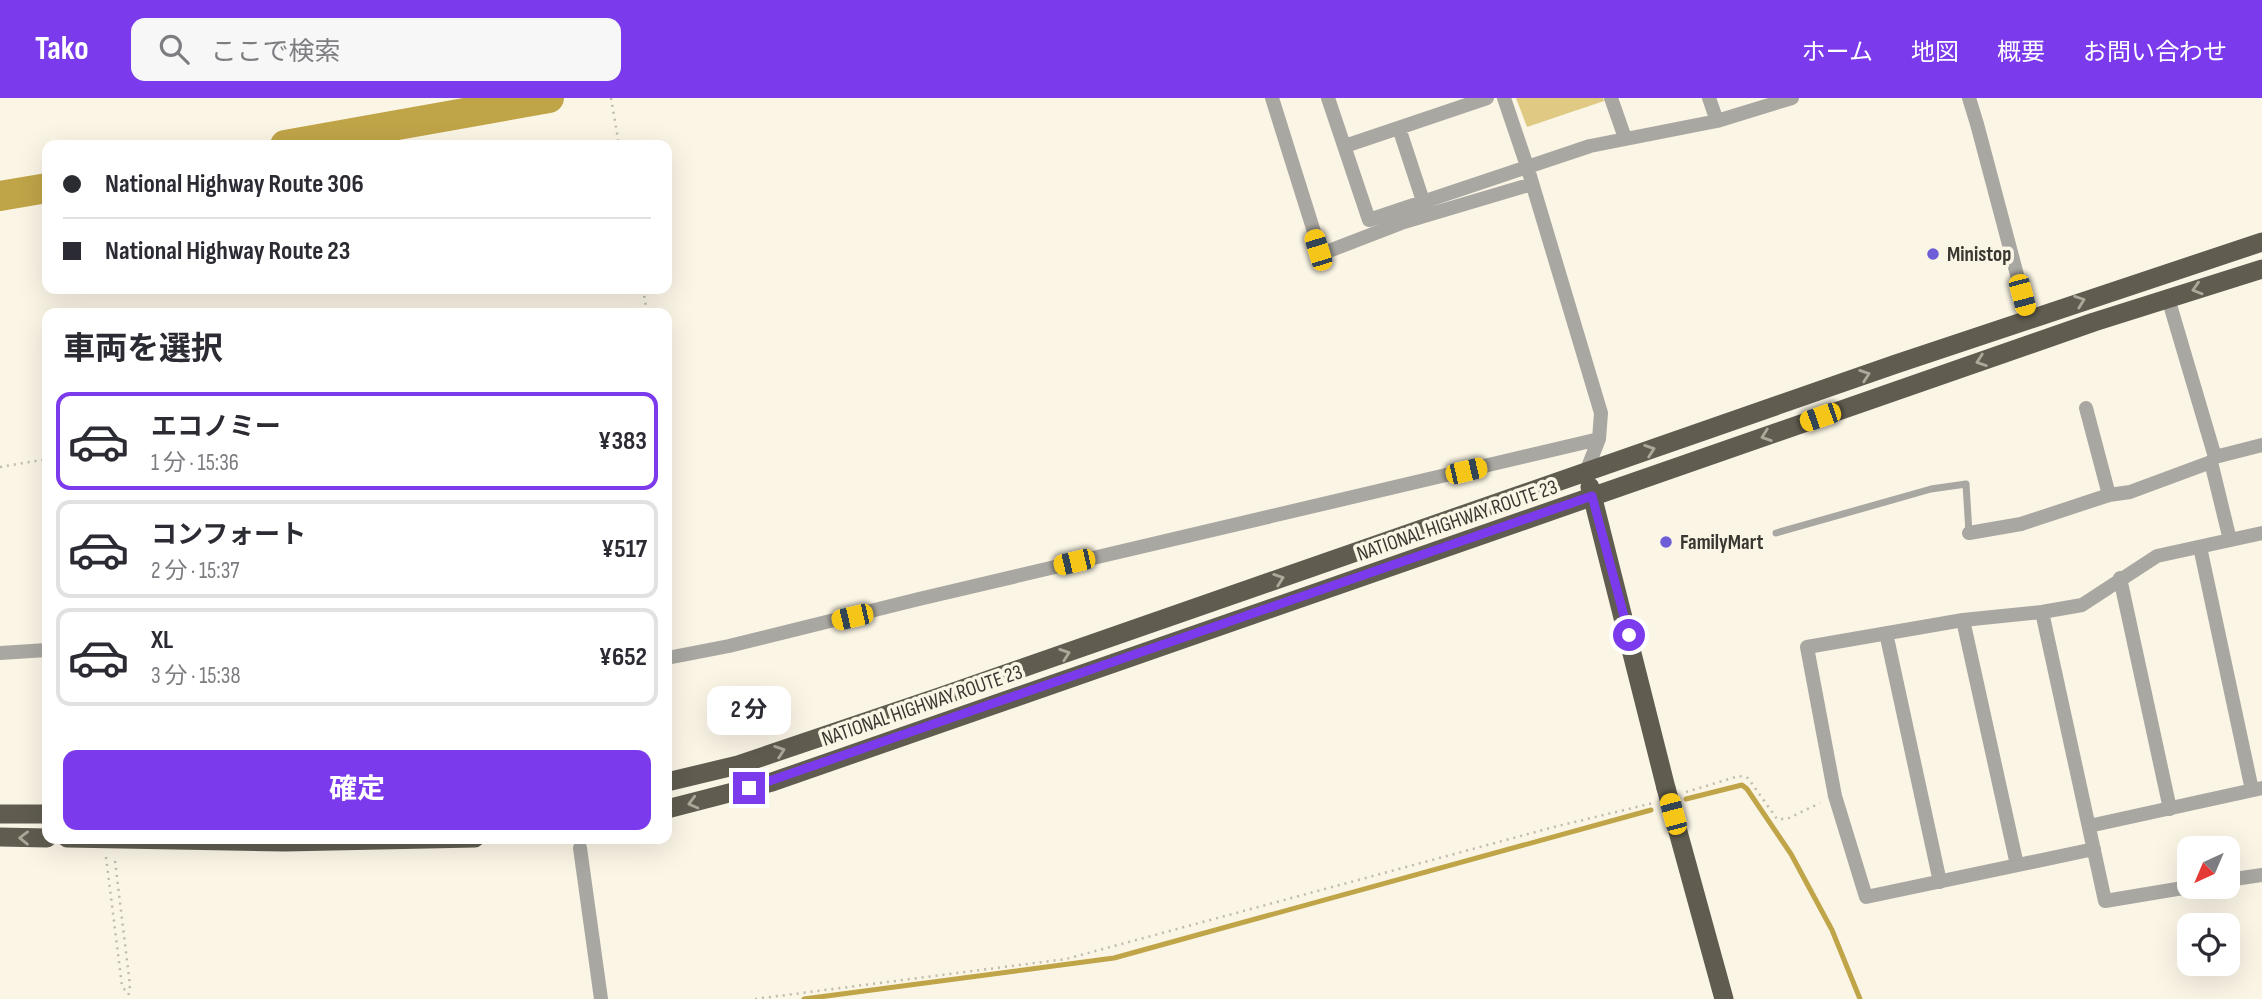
<!DOCTYPE html>
<html lang="ja">
<meta charset="utf-8">
<style>
body{margin:0;font-family:"Sofia Sans Condensed","Noto Sans JP",sans-serif;background:#f7f7f7;color:#2b2b33;height:100vh;display:flex;flex-direction:column;font-size:26px;white-space:nowrap}
*{box-sizing:border-box;margin:0}
p{font-size:23px;color:#7c7c81}
.icon{flex:none;width:38px;height:38px;fill:none;stroke:currentColor;stroke-width:2;stroke-linecap:round;stroke-linejoin:round}
.map{position:relative;flex:1;overflow:hidden}
.sheet{position:absolute;left:42px;top:210px;width:630px;height:536px;display:flex;flex-direction:column;background:#fff;border-radius:14px;box-shadow:0 7px 28px #0002}
.sheet>*{flex:none}
.guide{position:absolute;left:42px;top:42px;width:630px;height:154px;border-radius:14px;box-shadow:0 7px 28px #0002;display:grid;align-content:center;height:154px;padding:0 21px;background:#fff}
.needle{width:46px;rotate:224deg}
.fabs{position:absolute;left:2177px;top:738px;display:grid;gap:14px}
.fabs a{display:grid;place-items:center;width:63px;height:63px;border-radius:14px;background:#fff;box-shadow:0 7px 28px #0002;font-size:35px}
.end{position:absolute;width:32px;height:32px;margin:-16px;border:9px solid #7c3aed;background:#fff;box-shadow:0 0 0 4px #fff}
.from{border-radius:50%}
.bubble{position:absolute;height:49px;border-radius:14px;background:#fff;box-shadow:0 7px 28px #0002;font-size:23px;font-weight:700;line-height:49px;text-align:center}
.car{position:absolute;width:21px;height:42px;margin:-21px -10px;border-radius:9px;box-shadow:0 0 5px 2px #0007;background:linear-gradient(#f5c518 24%,#345 0 40%,#f5c518 0 76%,#345 0 86%,#f5c518 0)}
.guide b{display:flex;align-items:center;gap:24px;height:66px;font-size:26px}
.guide b+b{border-top:2px solid #e1e1e2}
.guide i{width:18px;height:18px;background:#2b2b33}
ul{padding:0;list-style:none}
li{display:flex;align-items:center;gap:21px;height:98px;margin:0 14px 10px;padding:0 7px;border:4px solid #e1e1e2;border-radius:14px}
li div{flex:1}
li b{display:block;font-size:26px}
li em{font-style:normal;font-weight:700}
li.on{border-color:#7c3aed}
li>.icon{width:63px;height:63px;stroke-width:1.5}
h2{padding:0 21px;font-size:32px;line-height:84px}
.action{display:flex;gap:14px;margin-top:auto;padding:14px 21px}
.action a{flex:1;height:80px;border-radius:14px;background:#7c3aed;color:#fff;font-size:28px;font-weight:700;line-height:80px;text-align:center}
header{display:flex;align-items:center;gap:42px;box-sizing:border-box;height:98px;padding:0 35px;background:#7c3aed;color:#fff}
header strong{font-size:33px}
nav{display:flex;gap:38px;margin-inline-start:auto;font-size:24px}
.search{width:490px;height:63px;background:#f7f7f7;display:flex;align-items:center;gap:18px;box-sizing:border-box;padding:0 24px;border-radius:14px;color:#7c7c81;font-size:26px}
.map>svg:first-child{display:block}
.green{fill:#e0ca83}
.lines{fill:none;stroke-linecap:round;stroke-linejoin:round}
.stream{stroke:#c0a448;stroke-width:5}
.river{stroke:#c0a448;stroke-width:30}
.path{stroke:#bfbbae;stroke-width:2.5;stroke-dasharray:2 5;stroke-linecap:butt}
.service{stroke:#a9a7a1;stroke-width:7}
.minor{stroke:#a9a7a1;stroke-width:14}
.trunk{stroke:#605c50;stroke-width:19}
.trunk-bridge{stroke:#605c50;stroke-width:19}
.oneway{stroke:#ada89a}
.route{stroke:#7c3aed;stroke-width:9}
.poi-dot{fill:#6d5ed8;stroke:#faf5e5;stroke-width:2.5}
.labels{text-anchor:middle;stroke-width:7;stroke-linejoin:round;paint-order:stroke}
.poi-label{font-size:21px;font-weight:bold;fill:#393731;stroke:#faf5e5;text-anchor:start}
.street-label{font-size:21px;fill:#393731;stroke:#faf5e5}
</style>
<header>
<strong>Tako</strong>
<div class="search"><svg class="icon" aria-label="search" viewBox="0 0 24 24"><circle cx="10" cy="10" r="6"/><path d="M15 15l6 6"/></svg>ここで検索</div>
<nav><a>ホーム</a><a>地図</a><a>概要</a><a>お問い合わせ</a></nav>
</header>
<div class="map">
<svg width="2262" height="901" viewBox="0 0 2262 901">
<rect width="100%" height="100%" fill="#faf5e5"/>
<path class="green" d="M 1516,0 L 1603,0 L 1604,3 L 1527,29 Z"/>
<g class="lines">
<path class="stream" d="M 1686,701 L 1742,687 L 1747,691 L 1791,756 L 1832,832 L 1860,901
M 804,901 L 1114,860 L 1651,712"/>
<path class="river" d="M 285,47 L 549,0
M 0,98 L 47,90"/>
<path class="path" d="M 611,0 L 619,47
M 643,191 L 647,215
M 0,369 L 47,361
M 1686,694 L 1739,678 L 1748,680 L 1777,721 L 1787,721 L 1820,705
M 106,759 L 122,888 L 128,896
M 115,763 L 130,887 L 128,901
M 755,901 L 1066,861 L 1554,729 L 1653,705"/>
<path class="service" d="M 1776,435 L 1931,391 L 1966,386 L 1969,435"/>
<path class="minor" d="M 1272,0 L 1321,156 L 1404,124 L 1532,86
M 1328,0 L 1369,122 L 1590,48 L 1717,23 L 1792,0
M 1504,0 L 1527,68 L 1601,315 L 1599,341 L 1586,374
M 1611,0 L 1625,40
M 1709,0 L 1717,23
M 1969,0 L 1977,26 L 2029,222
M 1399,30 L 1423,103
M 1345,48 L 1487,0
M 2168,200 L 2215,359 L 2211,364 L 2230,442
M 2086,310 L 2109,397
M 2215,359 L 2262,347
M 1969,435 L 2021,426 L 2109,397 L 2130,394 L 2211,364
M 2200,449 L 2252,692
M 2120,480 L 2170,711
M 2042,514 L 2105,803 L 2189,789
M 1963,522 L 2017,767
M 1886,535 L 1940,784
M 0,555 L 47,552
M 667,560 L 729,548 L 919,501 L 1599,341
M 2089,728 L 2262,690
M 580,750 L 601,901
M 2094,751 L 1866,799 L 1835,698 L 1807,549 L 1963,522 L 2042,514 L 2082,507 L 2157,458 L 2262,435
M 2228,782 L 2262,777"/>
<path class="trunk" d="M 1590,389 L 1666,690
M 667,684 L 738,667 L 942,598 L 1896,266 L 2262,144
M 667,711 L 772,684 L 2094,224 L 2262,171
M 0,716 L 47,716
M 0,739 L 47,740
M 67,740 L 285,744 L 475,740"/>
<path class="trunk-bridge" d="M 1666,690 L 1724,901"/>
</g>
<defs><path id="oneway-chevron" d="M-2-3.5L2.5 0L-2 3.5" fill="none" stroke-width="1.6" stroke-linecap="round" stroke-linejoin="round" transform="scale(1.75)"/></defs>
<g class="oneway">
<use href="#oneway-chevron" transform="translate(2197 191) rotate(163)"/>
<use href="#oneway-chevron" transform="translate(2080 203) rotate(-20)"/>
<use href="#oneway-chevron" transform="translate(1981 263) rotate(161)"/>
<use href="#oneway-chevron" transform="translate(1865 277) rotate(-19)"/>
<use href="#oneway-chevron" transform="translate(1766 338) rotate(161)"/>
<use href="#oneway-chevron" transform="translate(1650 352) rotate(-19)"/>
<use href="#oneway-chevron" transform="translate(1279 481) rotate(-19)"/>
<use href="#oneway-chevron" transform="translate(1065 556) rotate(-19)"/>
<use href="#oneway-chevron" transform="translate(780 653) rotate(-19)"/>
<use href="#oneway-chevron" transform="translate(693 705) rotate(165)"/>
<use href="#oneway-chevron" transform="translate(24 740) rotate(-179)"/>
</g>
<g class="lines">
<path class="route" d="M 749,690 L 1592,398 L 1629,537"/>
</g>
<g class="poi-dot">
<circle cx="1933" cy="156" r="7"/>
<circle cx="1666" cy="444" r="7"/>
</g>
<g class="labels">
<g class="poi-label">
<text x="1947" y="163">Ministop</text>
<text x="1680" y="451">FamilyMart</text>
</g>
<g class="street-label">
<text transform="translate(1457 422) rotate(-19)" y="7">NATIONAL HIGHWAY ROUTE 23</text>
<text transform="translate(922 607) rotate(-19)" y="7">NATIONAL HIGHWAY ROUTE 23</text>
</g>
</g>
</svg>
<div class="fabs">
<a><svg class="needle" viewBox="-14 -14 28 28"><path d="M0-13l5 13h-10z" fill="#e53935"/><path d="M0 13l5-13h-10z" fill="#7c7c81"/></svg></a>
<a><svg class="icon" aria-label="locate" viewBox="0 0 24 24"><circle cx="12" cy="12" r="6"/><path d="M12 2v4M12 18v4M2 12h4M18 12h4"/></svg></a>
</div>
<i class="end from" style="left:1629px;top:537px"></i>
<i class="end" style="left:749px;top:690px"></i>
<div class="bubble" style="left:707px;top:588px;width:84px">2 分</div>
<i class="car" style="left:1318px;top:152px;rotate:343deg"></i>
<i class="car" style="left:2022px;top:197px;rotate:165deg"></i>
<i class="car" style="left:1820px;top:319px;rotate:251deg"></i>
<i class="car" style="left:1466px;top:373px;rotate:77deg"></i>
<i class="car" style="left:1074px;top:464px;rotate:257deg"></i>
<i class="car" style="left:852px;top:519px;rotate:257deg"></i>
<i class="car" style="left:1673px;top:716px;rotate:345deg"></i>
<div class="guide">
<b><i class="from"></i>National Highway Route 306</b>
<b><i></i>National Highway Route 23</b>
</div>
<section class="sheet">
<h2>車両を選択</h2>
<ul>
<li class="on"><svg class="icon" aria-label="car" viewBox="0 0 24 24"><path d="M5 17H2v-5l4-1 3-4h7l3 4 3 1v5h-3M9 17h6M6 11h13"/><circle cx="7" cy="17" r="2"/><circle cx="17" cy="17" r="2"/></svg><div><b>エコノミー</b><p>1 分 · 15:36</p></div><em>¥383</em></li>
<li><svg class="icon" aria-label="car" viewBox="0 0 24 24"><path d="M5 17H2v-5l4-1 3-4h7l3 4 3 1v5h-3M9 17h6M6 11h13"/><circle cx="7" cy="17" r="2"/><circle cx="17" cy="17" r="2"/></svg><div><b>コンフォート</b><p>2 分 · 15:37</p></div><em>¥517</em></li>
<li><svg class="icon" aria-label="car" viewBox="0 0 24 24"><path d="M5 17H2v-5l4-1 3-4h7l3 4 3 1v5h-3M9 17h6M6 11h13"/><circle cx="7" cy="17" r="2"/><circle cx="17" cy="17" r="2"/></svg><div><b>XL</b><p>3 分 · 15:38</p></div><em>¥652</em></li>
</ul>
<div class="action"><a>確定</a></div>
</section>
</div>
